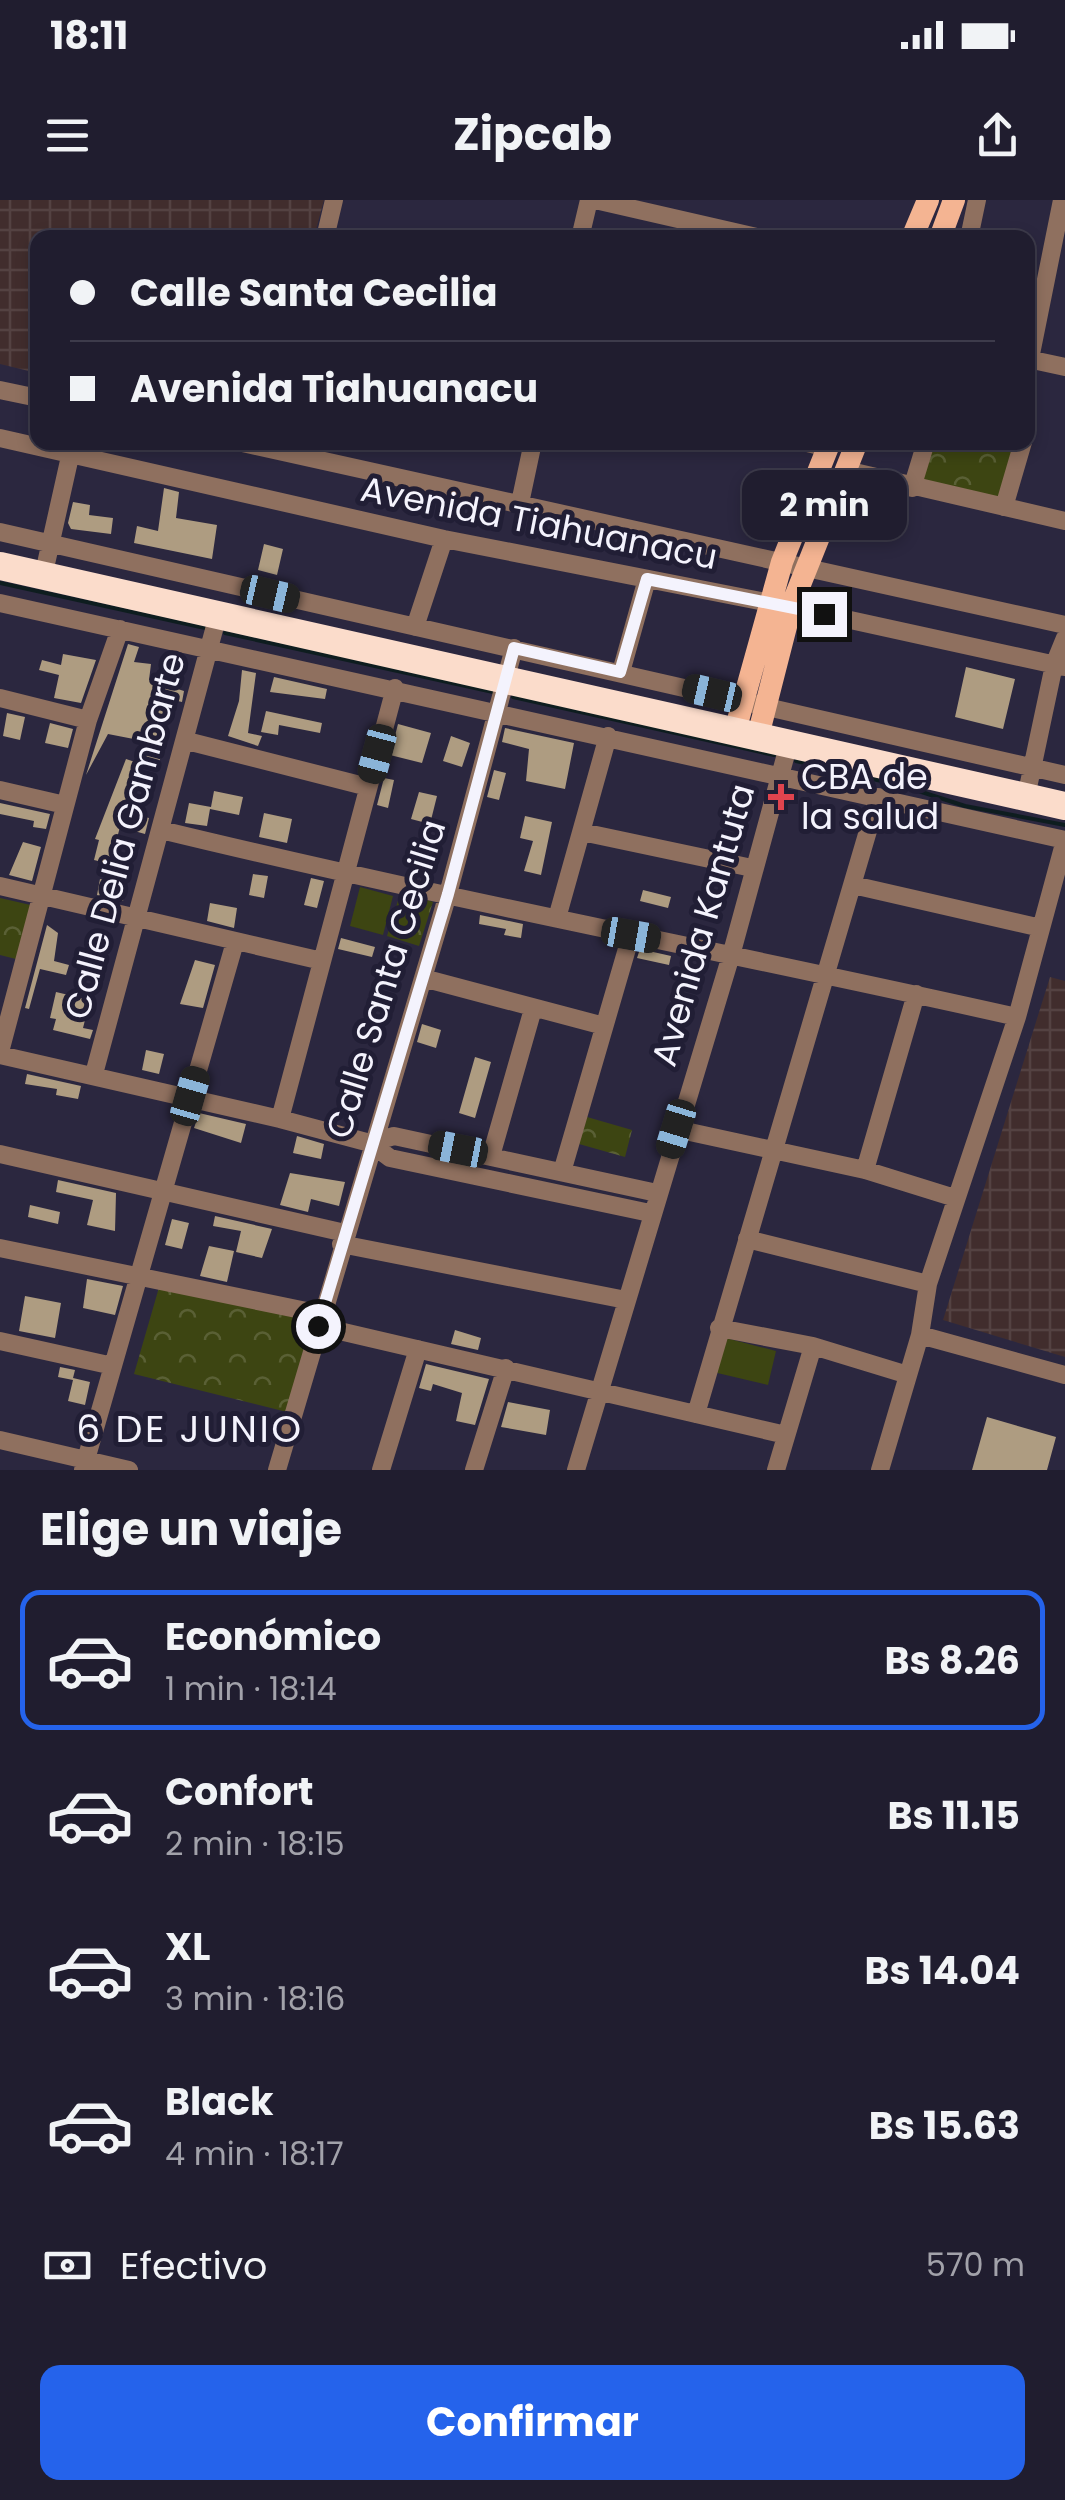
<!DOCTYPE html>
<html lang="es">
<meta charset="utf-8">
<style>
body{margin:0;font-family:Poppins,sans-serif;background:#282637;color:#f1f3f6;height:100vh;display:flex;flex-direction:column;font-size:38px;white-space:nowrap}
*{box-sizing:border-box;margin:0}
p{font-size:32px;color:#a2a2aa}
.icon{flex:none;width:55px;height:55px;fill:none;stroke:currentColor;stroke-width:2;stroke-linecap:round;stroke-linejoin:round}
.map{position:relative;height:1270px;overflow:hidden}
.side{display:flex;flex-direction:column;background:#201d2f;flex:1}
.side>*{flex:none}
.banner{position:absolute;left:30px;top:30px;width:1005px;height:220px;border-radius:20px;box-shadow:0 5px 15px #0003,0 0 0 2px #3d3b4b;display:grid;align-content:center;height:220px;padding:0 40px;background:#201d2f}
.end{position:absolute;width:45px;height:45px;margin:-22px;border:12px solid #f4f3fd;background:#111;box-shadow:0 0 0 5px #111}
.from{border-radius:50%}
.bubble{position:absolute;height:70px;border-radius:20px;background:#201d2f;box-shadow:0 5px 15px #0003,0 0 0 2px #3d3b4b;font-size:32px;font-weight:700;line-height:70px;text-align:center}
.car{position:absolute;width:30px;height:60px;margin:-30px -15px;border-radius:12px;box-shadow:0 0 8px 2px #0007;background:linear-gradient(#222 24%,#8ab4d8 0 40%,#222 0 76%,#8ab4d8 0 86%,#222 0)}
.banner b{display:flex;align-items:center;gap:35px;height:95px;font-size:38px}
.banner b+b{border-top:2px solid #3d3b4b}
.banner i{width:25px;height:25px;background:#f1f3f6}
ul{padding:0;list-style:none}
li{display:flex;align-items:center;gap:30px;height:140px;margin:0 20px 15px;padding:0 20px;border:5px solid transparent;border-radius:20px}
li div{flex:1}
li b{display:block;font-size:38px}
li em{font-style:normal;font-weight:700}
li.current{border-color:#2563eb}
li>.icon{width:90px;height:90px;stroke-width:1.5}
h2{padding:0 40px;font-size:45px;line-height:120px}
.pay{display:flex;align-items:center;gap:25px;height:110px;padding:0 40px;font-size:38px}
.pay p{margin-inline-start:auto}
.cta{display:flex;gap:20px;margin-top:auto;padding:20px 40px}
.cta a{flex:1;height:115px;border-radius:20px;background:#2563eb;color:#fff;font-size:40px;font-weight:700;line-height:115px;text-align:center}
.status{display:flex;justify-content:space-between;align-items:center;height:70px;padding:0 50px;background:#201d2f;direction:ltr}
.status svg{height:28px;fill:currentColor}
header{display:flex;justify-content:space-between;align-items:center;height:130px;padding:0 40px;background:#201d2f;font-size:45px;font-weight:700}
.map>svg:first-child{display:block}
.industrial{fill:url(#industrial-grid)}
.park{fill:url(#park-crowns)}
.garden{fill:#3d4512}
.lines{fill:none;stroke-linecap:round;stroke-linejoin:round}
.stream{stroke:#0e1d1f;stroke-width:4}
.building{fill:#ae9c81}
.minor{stroke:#8f705f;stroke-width:18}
.major{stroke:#f4b492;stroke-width:22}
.highway{stroke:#fbdccb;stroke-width:28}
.route{stroke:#f4f3fd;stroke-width:12}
.health-dot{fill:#e0444e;stroke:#211e35;stroke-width:4}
.labels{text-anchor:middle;stroke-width:10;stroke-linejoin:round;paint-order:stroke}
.street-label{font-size:35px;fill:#f4f3fd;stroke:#211e35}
.poi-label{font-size:35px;fill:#f4f3fd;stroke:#211e35;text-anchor:start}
.neighbourhood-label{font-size:38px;letter-spacing:2.5px;fill:#f4f3fd;stroke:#211e35}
</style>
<div class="status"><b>18:11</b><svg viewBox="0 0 49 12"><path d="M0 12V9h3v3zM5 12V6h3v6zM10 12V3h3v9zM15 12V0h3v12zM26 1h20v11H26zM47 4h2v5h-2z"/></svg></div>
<header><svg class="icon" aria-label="menu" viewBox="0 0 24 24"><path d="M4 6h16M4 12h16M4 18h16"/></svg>Zipcab<svg class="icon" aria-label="share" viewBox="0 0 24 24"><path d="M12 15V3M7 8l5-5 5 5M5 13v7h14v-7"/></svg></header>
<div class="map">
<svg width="1065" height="1270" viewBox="0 0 1065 1270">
<defs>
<pattern id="industrial-grid" width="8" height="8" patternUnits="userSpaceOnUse" patternTransform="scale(2.5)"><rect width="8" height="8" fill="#412d2d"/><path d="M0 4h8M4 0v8" fill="none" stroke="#544242"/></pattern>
<pattern id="park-crowns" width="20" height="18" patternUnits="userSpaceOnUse" patternTransform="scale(2.5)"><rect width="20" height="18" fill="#3d4512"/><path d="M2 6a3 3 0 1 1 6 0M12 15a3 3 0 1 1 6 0" fill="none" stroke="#5a6035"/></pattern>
</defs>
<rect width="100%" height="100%" fill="#2b273f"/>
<path class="industrial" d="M 0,0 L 324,0 L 314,37 L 38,38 L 37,173 L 0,164 Z
M 1050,777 L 1065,781 L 1065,1157 L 943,1120 Z"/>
<path class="park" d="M 933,243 L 1017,243 L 997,300 L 926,285 L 923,278 Z
M 401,691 L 433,702 L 419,746 L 387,736 Z
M 0,698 L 35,706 L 24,761 L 0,755 Z
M 587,917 L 632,930 L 625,957 L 579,944 Z
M 160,1084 L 311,1121 L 287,1212 L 134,1174 Z"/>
<path class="garden" d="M 360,687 L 393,696 L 383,735 L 350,726 Z
M 722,1137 L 776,1151 L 768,1185 L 713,1172 Z"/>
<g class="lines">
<path class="stream" d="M 0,383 L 205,428
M 225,433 L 493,492
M 513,497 L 774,555
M 796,561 L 903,586 L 965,606 L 1065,625"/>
</g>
<path class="building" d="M 164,288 L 179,292 L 176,318 L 217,325 L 212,359 L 134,343 L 137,326 L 158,331 Z
M 73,302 L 90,305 L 89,315 L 113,318 L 111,334 L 71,329 L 68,323 Z
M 264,344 L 283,349 L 277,375 L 258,370 Z
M 128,444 L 139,447 L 134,462 L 151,464 L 149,480 L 184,491 L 182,502 L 169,499 L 160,529 L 169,532 L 159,562 L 139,555 L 144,541 L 108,534 L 86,575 Z
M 63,454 L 96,460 L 81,503 L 54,498 L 59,475 L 39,470 L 42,460 L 61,465 Z
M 966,467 L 1015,479 L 1003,529 L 955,517 Z
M 242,470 L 256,473 L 248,533 L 262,536 L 258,546 L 228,536 L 239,501 Z
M 274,477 L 327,489 L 325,499 L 270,492 Z
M 266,511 L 322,523 L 320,533 L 279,525 L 278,535 L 261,532 Z
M 7,513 L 25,517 L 20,540 L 3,536 Z
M 50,523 L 73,529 L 68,548 L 45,543 Z
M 398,524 L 431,533 L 422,563 L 390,555 Z
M 505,528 L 574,543 L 565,589 L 526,581 L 529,549 L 502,542 Z
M 451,536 L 470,543 L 462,567 L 443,561 Z
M 126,559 L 138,563 L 122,611 L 149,618 L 145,634 L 120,627 L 110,664 L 94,660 L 99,640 L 95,639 Z
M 494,570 L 506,573 L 499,600 L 487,597 Z
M 384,578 L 394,580 L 388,608 L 377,605 Z
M 214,591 L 243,597 L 239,615 L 210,609 L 207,626 L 185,623 L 189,603 L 211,607 Z
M 419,592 L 437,596 L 430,624 L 411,619 Z
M 0,603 L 50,614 L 46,629 L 33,627 L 34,621 L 0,614 Z
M 264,613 L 292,619 L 287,643 L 259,637 Z
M 525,616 L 552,622 L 541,675 L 524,671 L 533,641 L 520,638 Z
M 23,642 L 41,647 L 32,681 L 9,675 Z
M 253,674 L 268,676 L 264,698 L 249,695 Z
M 311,678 L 324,681 L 317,708 L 304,705 Z
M 100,679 L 127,685 L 123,701 L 97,695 Z
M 643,690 L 671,697 L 668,708 L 640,701 Z
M 210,703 L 237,708 L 234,728 L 207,721 Z
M 480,715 L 523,724 L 521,738 L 504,735 L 506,729 L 479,724 Z
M 47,725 L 58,733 L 54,761 L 69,765 L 66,775 L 40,769 L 29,809 L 25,808 Z
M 341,738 L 375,747 L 372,757 L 338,749 Z
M 640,749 L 671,756 L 669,765 L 637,758 Z
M 195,760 L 215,765 L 203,808 L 180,804 Z
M 56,792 L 90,800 L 83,828 L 93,830 L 90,839 L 53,830 L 56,819 L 50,818 Z
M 422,824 L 441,830 L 436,848 L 417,842 Z
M 146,850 L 164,854 L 159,874 L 142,870 Z
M 475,857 L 491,862 L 475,918 L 459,913 Z
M 27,874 L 81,886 L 78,899 L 56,895 L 57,889 L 25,884 Z
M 199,913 L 246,924 L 241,943 L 194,928 Z
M 297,936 L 324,944 L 321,959 L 293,953 Z
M 290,973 L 345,982 L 339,1006 L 311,999 L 308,1012 L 280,1005 Z
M 58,980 L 116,993 L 115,1031 L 87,1025 L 93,1000 L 56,992 Z
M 30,1005 L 60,1012 L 58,1024 L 28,1017 Z
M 215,1016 L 272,1029 L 262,1058 L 236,1052 L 241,1031 L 213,1026 Z
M 172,1019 L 189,1023 L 182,1049 L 165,1045 Z
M 209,1046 L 234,1051 L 227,1082 L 200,1076 Z
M 87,1079 L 123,1086 L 115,1115 L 83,1108 Z
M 25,1096 L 61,1103 L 55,1138 L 19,1131 Z
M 455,1130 L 481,1138 L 478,1150 L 451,1144 Z
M 426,1164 L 489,1179 L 475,1225 L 456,1221 L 462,1193 L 433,1184 L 431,1191 L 419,1188 Z
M 60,1167 L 75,1170 L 73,1178 L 90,1182 L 85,1205 L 68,1201 L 73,1180 L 58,1177 Z
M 508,1202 L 550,1210 L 546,1235 L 501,1227 Z
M 987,1217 L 1056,1237 L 1047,1270 L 972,1270 Z"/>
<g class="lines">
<path class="minor" d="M 595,0 L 761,38
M 325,38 L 334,0
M 580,38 L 589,0
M 969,38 L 977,0
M 1028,159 L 1065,167
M 1030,159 L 1062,0
M 0,190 L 38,198
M 1028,214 L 1028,227
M 0,238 L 444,339 L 791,407 L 1065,467
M 238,242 L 1065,425
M 803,242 L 828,248
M 846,270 L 1065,321
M 912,288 L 926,242
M 520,303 L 533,242
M 1004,307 L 1023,242
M 0,332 L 1065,575
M 43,377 L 73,243
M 0,403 L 1065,640
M 415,427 L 444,339
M 621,472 L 647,379
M 0,498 L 88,520
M 187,541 L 368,587
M 0,590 L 65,605
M 1026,597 L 1054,465 L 1065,438
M 161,630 C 445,699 732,753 1017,817
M 582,632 L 752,668
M 853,685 L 1041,728
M 0,686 L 322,761
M 557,718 L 608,536
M 423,778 L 604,826
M 0,852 L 88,520 L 120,429
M 0,855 L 280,919 L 370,943 L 390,958 L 650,1013
M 94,874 L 218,415
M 280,919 L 395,488
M 676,929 L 865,970 L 955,998
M 370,943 L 394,936 L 657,993
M 0,954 L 345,1033
M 491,956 L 533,809
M 865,970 L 916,794
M 562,972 L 631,735
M 747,1039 L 928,1084
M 341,1044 L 626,1100
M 0,1048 L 321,1114
M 318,1126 L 786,1235
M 719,1128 L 813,1146 L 908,1175
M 920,1135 L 1065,1175
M 0,1141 L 113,1166
M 696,1214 L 878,597
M 0,1240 L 129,1270
M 83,1270 L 235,742
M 277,1270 L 448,694 L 514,448
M 381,1270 L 418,1149
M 474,1270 L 506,1168
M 576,1270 L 732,752 L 789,543
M 776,1270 L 813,1146
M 880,1270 L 920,1135 L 928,1084 L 1017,817 L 1065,640"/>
<path class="major" d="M 912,38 L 928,0
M 940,38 L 954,0
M 735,531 L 782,362 L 830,242
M 758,536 L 791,407 L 857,242"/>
<path class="highway" d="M 0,366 L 1065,606"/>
</g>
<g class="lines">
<path class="route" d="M 318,1126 L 448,694 L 514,448 L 620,472 L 647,379 L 824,414"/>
</g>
<path class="health-dot" d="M776 582h10v10h10v10h-10v10h-10v-10h-10v-10h10z"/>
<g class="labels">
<g class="street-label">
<text transform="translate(539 323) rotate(11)" y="12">Avenida Tiahuanacu</text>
<text transform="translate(125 636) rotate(-75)" y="12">Calle Delia Gambarte</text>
<text transform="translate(703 725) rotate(-74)" y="12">Avenida Kantuta</text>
<text transform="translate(386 779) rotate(-73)" y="12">Calle Santa Cecilia</text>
</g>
<g class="poi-label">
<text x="801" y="589">CBA de<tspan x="801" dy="40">la salud</tspan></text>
</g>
<g class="neighbourhood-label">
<text x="190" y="1242">6 DE JUNIO</text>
</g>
</g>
</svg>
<i class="end from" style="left:318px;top:1126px"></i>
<i class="end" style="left:824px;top:414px"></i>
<div class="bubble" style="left:742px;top:270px;width:165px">2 min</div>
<i class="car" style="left:270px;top:394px;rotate:103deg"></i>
<i class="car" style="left:712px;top:493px;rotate:283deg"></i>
<i class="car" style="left:377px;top:554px;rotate:195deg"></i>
<i class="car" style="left:631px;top:735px;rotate:100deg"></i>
<i class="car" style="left:190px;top:896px;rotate:16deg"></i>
<i class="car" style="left:676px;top:929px;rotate:197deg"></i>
<i class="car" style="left:458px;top:949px;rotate:281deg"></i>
<div class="banner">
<b><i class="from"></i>Calle Santa Cecilia</b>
<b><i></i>Avenida Tiahuanacu</b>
</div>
</div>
<section class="side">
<h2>Elige un viaje</h2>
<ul>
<li class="current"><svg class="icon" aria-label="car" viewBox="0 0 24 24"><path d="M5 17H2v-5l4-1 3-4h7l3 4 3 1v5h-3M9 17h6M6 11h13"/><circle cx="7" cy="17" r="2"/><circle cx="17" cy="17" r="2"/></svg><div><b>Económico</b><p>1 min · 18:14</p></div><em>Bs 8.26</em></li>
<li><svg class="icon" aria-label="car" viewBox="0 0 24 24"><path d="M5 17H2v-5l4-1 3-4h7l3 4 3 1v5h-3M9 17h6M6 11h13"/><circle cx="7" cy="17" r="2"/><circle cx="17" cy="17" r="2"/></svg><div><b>Confort</b><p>2 min · 18:15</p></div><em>Bs 11.15</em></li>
<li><svg class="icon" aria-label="car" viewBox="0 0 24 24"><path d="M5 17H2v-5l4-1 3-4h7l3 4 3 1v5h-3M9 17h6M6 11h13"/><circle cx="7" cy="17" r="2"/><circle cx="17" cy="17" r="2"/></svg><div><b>XL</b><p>3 min · 18:16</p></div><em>Bs 14.04</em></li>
<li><svg class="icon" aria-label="car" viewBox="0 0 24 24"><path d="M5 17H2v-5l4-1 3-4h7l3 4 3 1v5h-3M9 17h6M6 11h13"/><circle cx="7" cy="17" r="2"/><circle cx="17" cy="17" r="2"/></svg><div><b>Black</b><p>4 min · 18:17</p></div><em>Bs 15.63</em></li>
</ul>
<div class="pay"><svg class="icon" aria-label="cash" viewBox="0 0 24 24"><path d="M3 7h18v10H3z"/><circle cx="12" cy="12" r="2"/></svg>Efectivo<p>570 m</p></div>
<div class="cta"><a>Confirmar</a></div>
</section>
